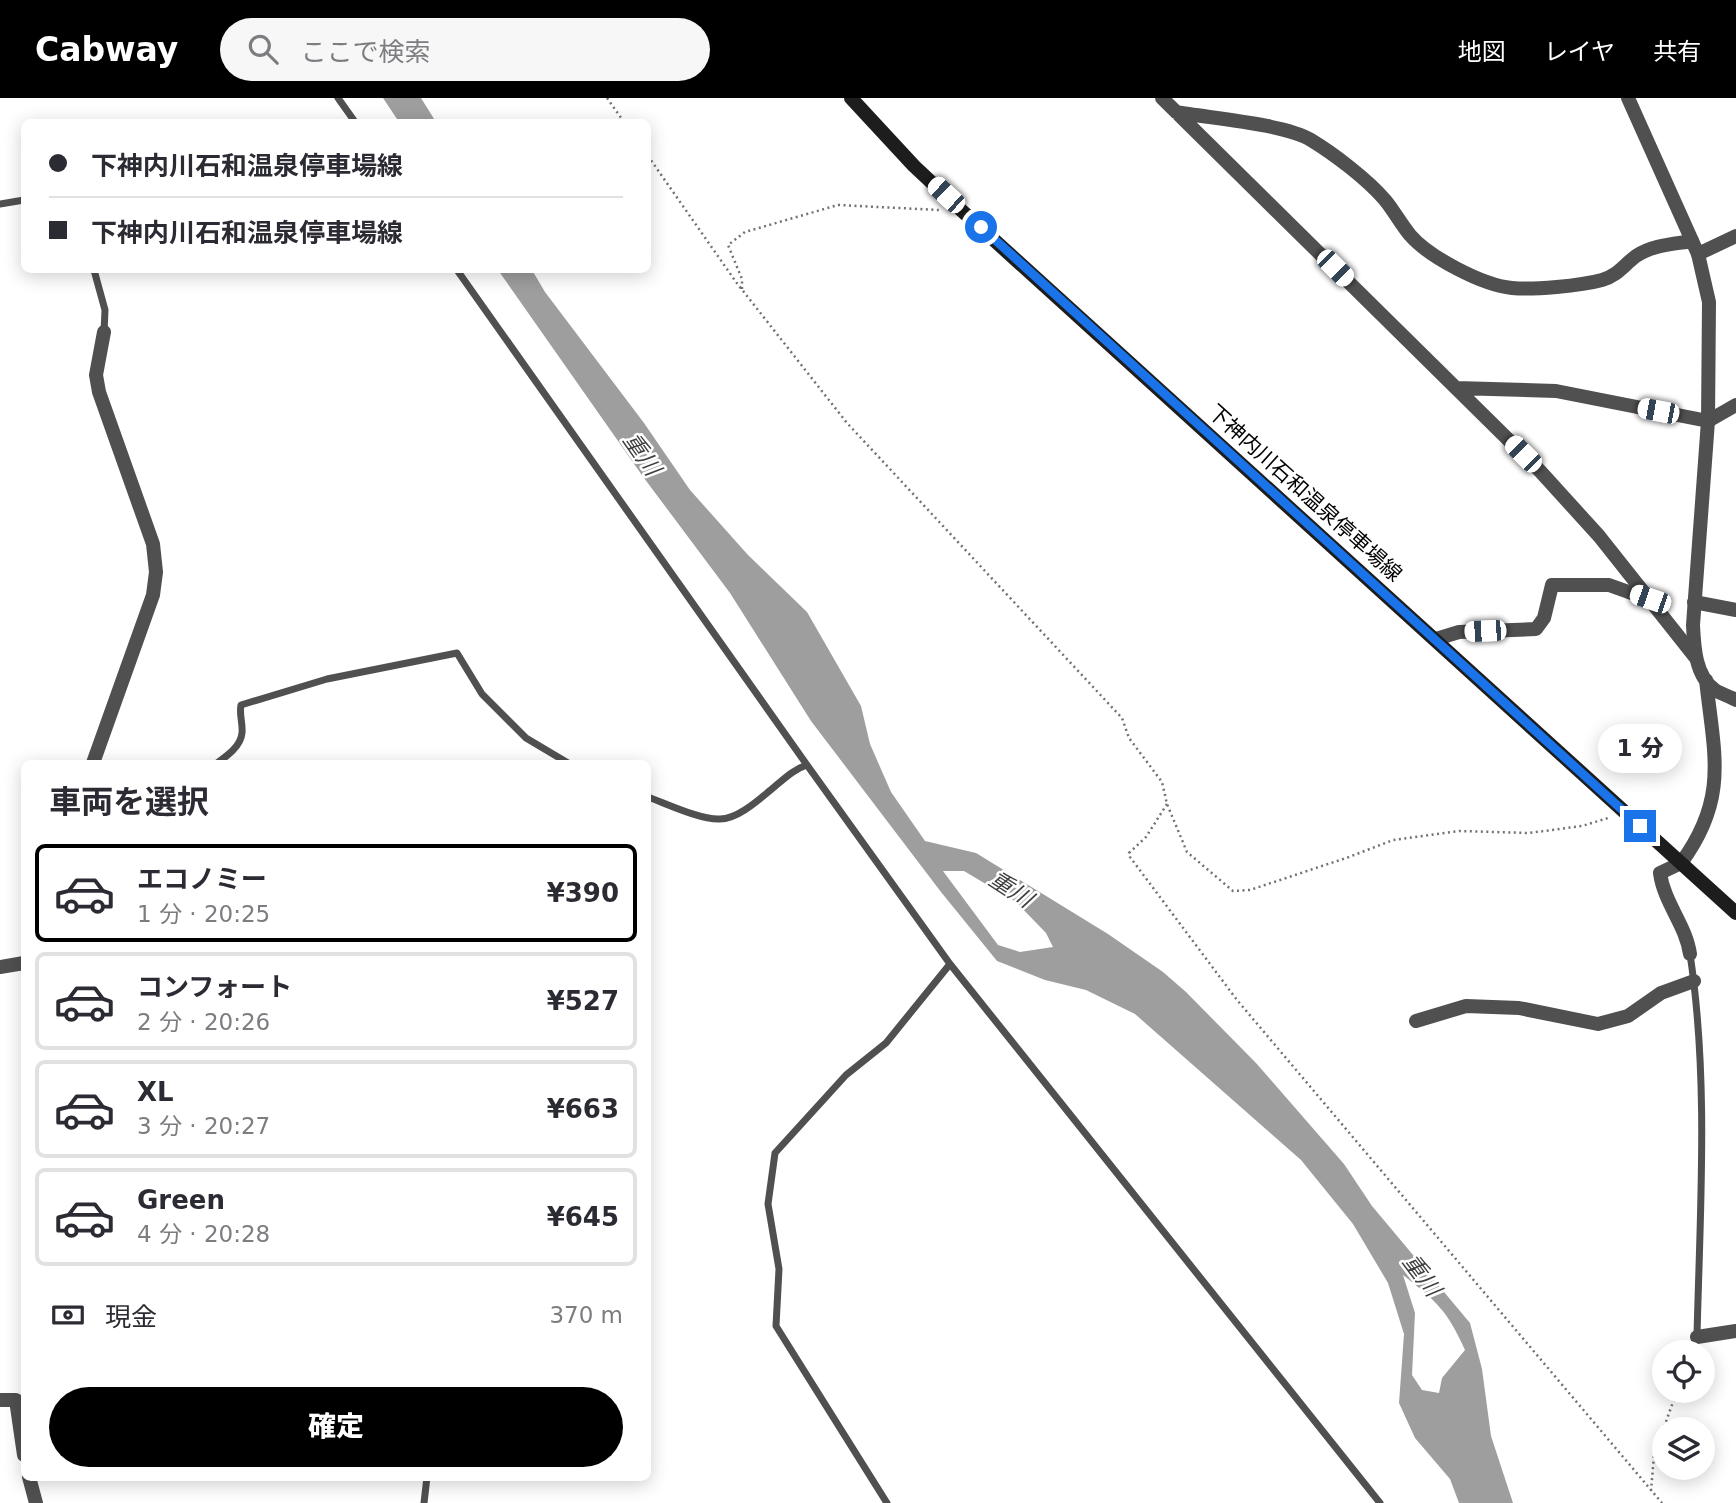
<!DOCTYPE html>
<html lang="ja">
<meta charset="utf-8">
<style>
body{margin:0;font-family:"DejaVu Sans","Noto Sans JP",sans-serif;background:#f7f7f7;color:#2b2b33;height:100vh;display:flex;flex-direction:column;font-size:26px;white-space:nowrap}
*{box-sizing:border-box;margin:0}
p{font-size:23px;color:#7c7c81}
.icon{flex:none;width:38px;height:38px;fill:none;stroke:currentColor;stroke-width:2;stroke-linecap:round;stroke-linejoin:round}
.map{position:relative;flex:1;overflow:hidden}
.sheet{position:absolute;left:21px;top:662px;width:630px;height:721px;display:flex;flex-direction:column;background:#fff;border-radius:10px;box-shadow:0 4px 18px #0003}
.sheet>*{flex:none}
.guide{position:absolute;left:21px;top:21px;width:630px;height:154px;border-radius:10px;box-shadow:0 4px 18px #0003;display:grid;align-content:center;height:154px;padding:0 28px;background:#fff}
.controls{position:absolute;left:1652px;top:1242px;display:grid;gap:14px}
.controls a{display:grid;place-items:center;width:63px;height:63px;border-radius:50%;background:#fff;box-shadow:0 4px 18px #0003;font-size:35px}
.end{position:absolute;width:32px;height:32px;margin:-16px;border:9px solid #1a73e8;background:#fff;box-shadow:0 0 0 4px #fff}
.from{border-radius:50%}
.bubble{position:absolute;height:49px;border-radius:24px;background:#fff;box-shadow:0 4px 18px #0003;font-size:23px;font-weight:800;line-height:49px;text-align:center}
.car{position:absolute;width:21px;height:42px;margin:-21px -10px;border-radius:9px;box-shadow:0 0 5px 2px #0007;background:linear-gradient(#fff 24%,#345 0 40%,#fff 0 76%,#345 0 86%,#fff 0)}
.guide b{display:flex;align-items:center;gap:24px;height:66px;font-size:26px}
.guide b+b{border-top:2px solid #e1e1e2}
.guide i{width:18px;height:18px;background:#2b2b33}
ul{padding:0;list-style:none}
li{display:flex;align-items:center;gap:21px;height:98px;margin:0 14px 10px;padding:0 14px;border:4px solid #e1e1e2;border-radius:10px}
li div{flex:1}
li b{display:block;font-size:26px}
li em{font-style:normal;font-weight:800}
li.active{border-color:#000}
li>.icon{width:63px;height:63px;stroke-width:1.5}
h2{padding:0 28px;font-size:32px;line-height:84px}
.pay{display:flex;align-items:center;gap:18px;height:77px;padding:0 28px;font-size:26px}
.pay p{margin-inline-start:auto}
.action{display:flex;gap:14px;margin-top:auto;padding:14px 28px}
.action a{flex:1;height:80px;border-radius:42px;background:#000;color:#fff;font-size:28px;font-weight:800;line-height:80px;text-align:center}
header{display:flex;align-items:center;gap:42px;box-sizing:border-box;height:98px;padding:0 35px;background:#000;color:#fff}
header strong{font-size:33px}
nav{display:flex;gap:38px;margin-inline-start:auto;font-size:24px}
.search{width:490px;height:63px;background:#f7f7f7;display:flex;align-items:center;gap:18px;box-sizing:border-box;padding:0 24px;border-radius:38px;color:#7c7c81;font-size:26px}
.map>svg:first-child{display:block}
.water{fill:#9e9e9e;fill-rule:evenodd}
.lines{fill:none;stroke-linecap:round;stroke-linejoin:round}
.path{stroke:#727272;stroke-width:2.5;stroke-dasharray:2 3.5;stroke-linecap:butt}
.service{stroke:#505050;stroke-width:7}
.minor{stroke:#505050;stroke-width:14}
.tertiary{stroke:#505050;stroke-width:14}
.secondary{stroke:#1d1d1d;stroke-width:14}
.route{stroke:#1a73e8;stroke-width:9}
.labels{text-anchor:middle;stroke-width:5;stroke-linejoin:round;paint-order:stroke}
.street-label{font-size:21px;fill:#000;stroke:#fff}
.water-label{font-size:23px;font-style:italic;fill:#3f3f3f;stroke:#fff}
</style>
<header>
<strong>Cabway</strong>
<div class="search"><svg class="icon" aria-label="search" viewBox="0 0 24 24"><circle cx="10" cy="10" r="6"/><path d="M15 15l6 6"/></svg>ここで検索</div>
<nav><a>地図</a><a>レイヤ</a><a>共有</a></nav>
</header>
<div class="map">
<svg width="1736" height="1405" viewBox="0 0 1736 1405">
<rect width="100%" height="100%" fill="#fff"/>
<path class="water" d="M 383,0 L 421,0 L 436,24 L 399,24 Z
M 498,172 L 532,172 L 545,194 L 644,325 L 690,392 L 748,457 L 807,514 L 861,608 L 870,646 L 891,694 L 925,743 L 976,755 L 1108,836 L 1163,874 L 1186,894 L 1256,965 L 1344,1066 L 1372,1108 L 1470,1225 L 1482,1271 L 1491,1338 L 1513,1405 L 1459,1405 L 1450,1381 L 1415,1340 L 1399,1305 L 1404,1236 L 1388,1185 L 1353,1126 L 1301,1062 L 1135,916 L 1086,892 L 1045,882 L 997,863 L 941,794 L 811,623 L 730,495 L 644,380 ZM 943,773 L 964,773 L 1016,804 L 1046,835 L 1053,849 L 1020,854 L 998,847 ZM 1403,1177 C 1437,1204 1447,1212 1465,1252 L 1442,1280 L 1439,1295 L 1422,1292 L 1412,1277 L 1415,1215 Z"/>
<g class="lines">
<path class="path" d="M 607,0 L 624,24
M 648,58 L 736,184 L 847,325 L 1122,620 L 1129,640 L 1162,684 L 1167,706 L 1187,754 L 1233,793 L 1250,792 L 1349,759 L 1393,742 L 1459,733 L 1529,735 L 1582,728 L 1608,720
M 742,191 L 742,181 L 728,147 L 745,134 L 838,107 L 939,112
M 1167,706 L 1146,739 L 1129,755 L 1130,759 L 1237,902 L 1662,1405
M 1651,1393 L 1654,1357 L 1677,1293"/>
<path class="service" d="M 338,0 L 355,24
M 0,106 L 24,102
M 94,172 L 105,212 L 104,234
M 457,172 L 807,667 L 950,866 L 1380,1405
M 217,665 C 227,658 241,648 242,635 C 243,625 239,617 241,607 L 327,581 L 457,555 L 482,596 L 526,640 L 568,665
M 648,699 C 667,706 701,722 720,721 C 736,721 755,705 767,695 C 780,685 791,672 807,667
M 1690,856 C 1709,982 1700,1112 1697,1238
M 424,1405 L 427,1379
M 887,1405 L 776,1228 L 779,1171 L 768,1106 L 775,1055 L 846,977 L 886,945 L 950,866"/>
<path class="minor" d="M 1162,0 L 1540,373 L 1599,438 L 1695,559
M 1176,14 C 1208,20 1286,26 1311,42 C 1334,56 1367,81 1385,102 C 1394,113 1401,126 1410,137 C 1429,159 1482,187 1512,190 C 1533,192 1580,188 1602,182 C 1617,178 1624,167 1636,158 C 1652,147 1674,146 1692,143
M 1698,156 L 1736,138
M 1456,290 L 1556,293 L 1708,323 L 1736,307
M 1694,504 L 1736,512
M 1436,541 L 1459,534 L 1536,531 L 1544,520 L 1552,487 L 1609,487 L 1648,501
M 93,665 L 153,497 L 156,474 L 153,446 L 99,294 L 96,277 L 104,234
M 1681,765 L 1660,775 C 1664,805 1686,827 1690,856
M 0,869 L 24,865
M 1416,923 L 1466,908 L 1519,910 L 1598,926 L 1628,918 L 1661,895 L 1694,883
M 1697,1239 L 1736,1233
M 0,1302 L 16,1302 L 24,1357
M 29,1379 L 36,1405"/>
<path class="tertiary" d="M 1628,0 L 1698,156 L 1709,204 L 1708,323 L 1693,527 C 1694,548 1695,578 1715,592 C 1721,596 1729,598 1736,602
M 1681,765 C 1729,700 1714,656 1706,582"/>
<path class="secondary" d="M 851,0 L 914,68 L 961,112 L 1736,815"/>
</g>
<g class="lines">
<path class="route" d="M 981,129 L 1640,728"/>
</g>
<g class="labels">
<g class="street-label">
<text transform="translate(1305 395) rotate(42)" y="7">下神内川石和温泉停車場線</text>
</g>
<g class="water-label">
<text transform="translate(642 356) rotate(55)" y="8">重川</text>
<text transform="translate(1011 791) rotate(33)" y="8">重川</text>
<text transform="translate(1422 1177) rotate(53)" y="8">重川</text>
</g>
</g>
</svg>
<div class="controls">
<a><svg class="icon" aria-label="locate" viewBox="0 0 24 24"><circle cx="12" cy="12" r="6"/><path d="M12 2v4M12 18v4M2 12h4M18 12h4"/></svg></a>
<a><svg class="icon" aria-label="layers" viewBox="0 0 24 24"><path d="M12 4l9 5-9 5-9-5zM3 14l9 5 9-5"/></svg></a>
</div>
<i class="end from" style="left:981px;top:129px"></i>
<i class="end" style="left:1640px;top:728px"></i>
<div class="bubble" style="left:1598px;top:626px;width:84px">1 分</div>
<i class="car" style="left:946px;top:97px;rotate:313deg"></i>
<i class="car" style="left:1335px;top:170px;rotate:135deg"></i>
<i class="car" style="left:1658px;top:313px;rotate:281deg"></i>
<i class="car" style="left:1523px;top:356px;rotate:315deg"></i>
<i class="car" style="left:1650px;top:501px;rotate:289deg"></i>
<i class="car" style="left:1485px;top:533px;rotate:268deg"></i>
<div class="guide">
<b><i class="from"></i>下神内川石和温泉停車場線</b>
<b><i></i>下神内川石和温泉停車場線</b>
</div>
<section class="sheet">
<h2>車両を選択</h2>
<ul>
<li class="active"><svg class="icon" aria-label="car" viewBox="0 0 24 24"><path d="M5 17H2v-5l4-1 3-4h7l3 4 3 1v5h-3M9 17h6M6 11h13"/><circle cx="7" cy="17" r="2"/><circle cx="17" cy="17" r="2"/></svg><div><b>エコノミー</b><p>1 分 · 20:25</p></div><em>¥390</em></li>
<li><svg class="icon" aria-label="car" viewBox="0 0 24 24"><path d="M5 17H2v-5l4-1 3-4h7l3 4 3 1v5h-3M9 17h6M6 11h13"/><circle cx="7" cy="17" r="2"/><circle cx="17" cy="17" r="2"/></svg><div><b>コンフォート</b><p>2 分 · 20:26</p></div><em>¥527</em></li>
<li><svg class="icon" aria-label="car" viewBox="0 0 24 24"><path d="M5 17H2v-5l4-1 3-4h7l3 4 3 1v5h-3M9 17h6M6 11h13"/><circle cx="7" cy="17" r="2"/><circle cx="17" cy="17" r="2"/></svg><div><b>XL</b><p>3 分 · 20:27</p></div><em>¥663</em></li>
<li><svg class="icon" aria-label="car" viewBox="0 0 24 24"><path d="M5 17H2v-5l4-1 3-4h7l3 4 3 1v5h-3M9 17h6M6 11h13"/><circle cx="7" cy="17" r="2"/><circle cx="17" cy="17" r="2"/></svg><div><b>Green</b><p>4 分 · 20:28</p></div><em>¥645</em></li>
</ul>
<div class="pay"><svg class="icon" aria-label="cash" viewBox="0 0 24 24"><path d="M3 7h18v10H3z"/><circle cx="12" cy="12" r="2"/></svg>現金<p>370 m</p></div>
<div class="action"><a>確定</a></div>
</section>
</div>
